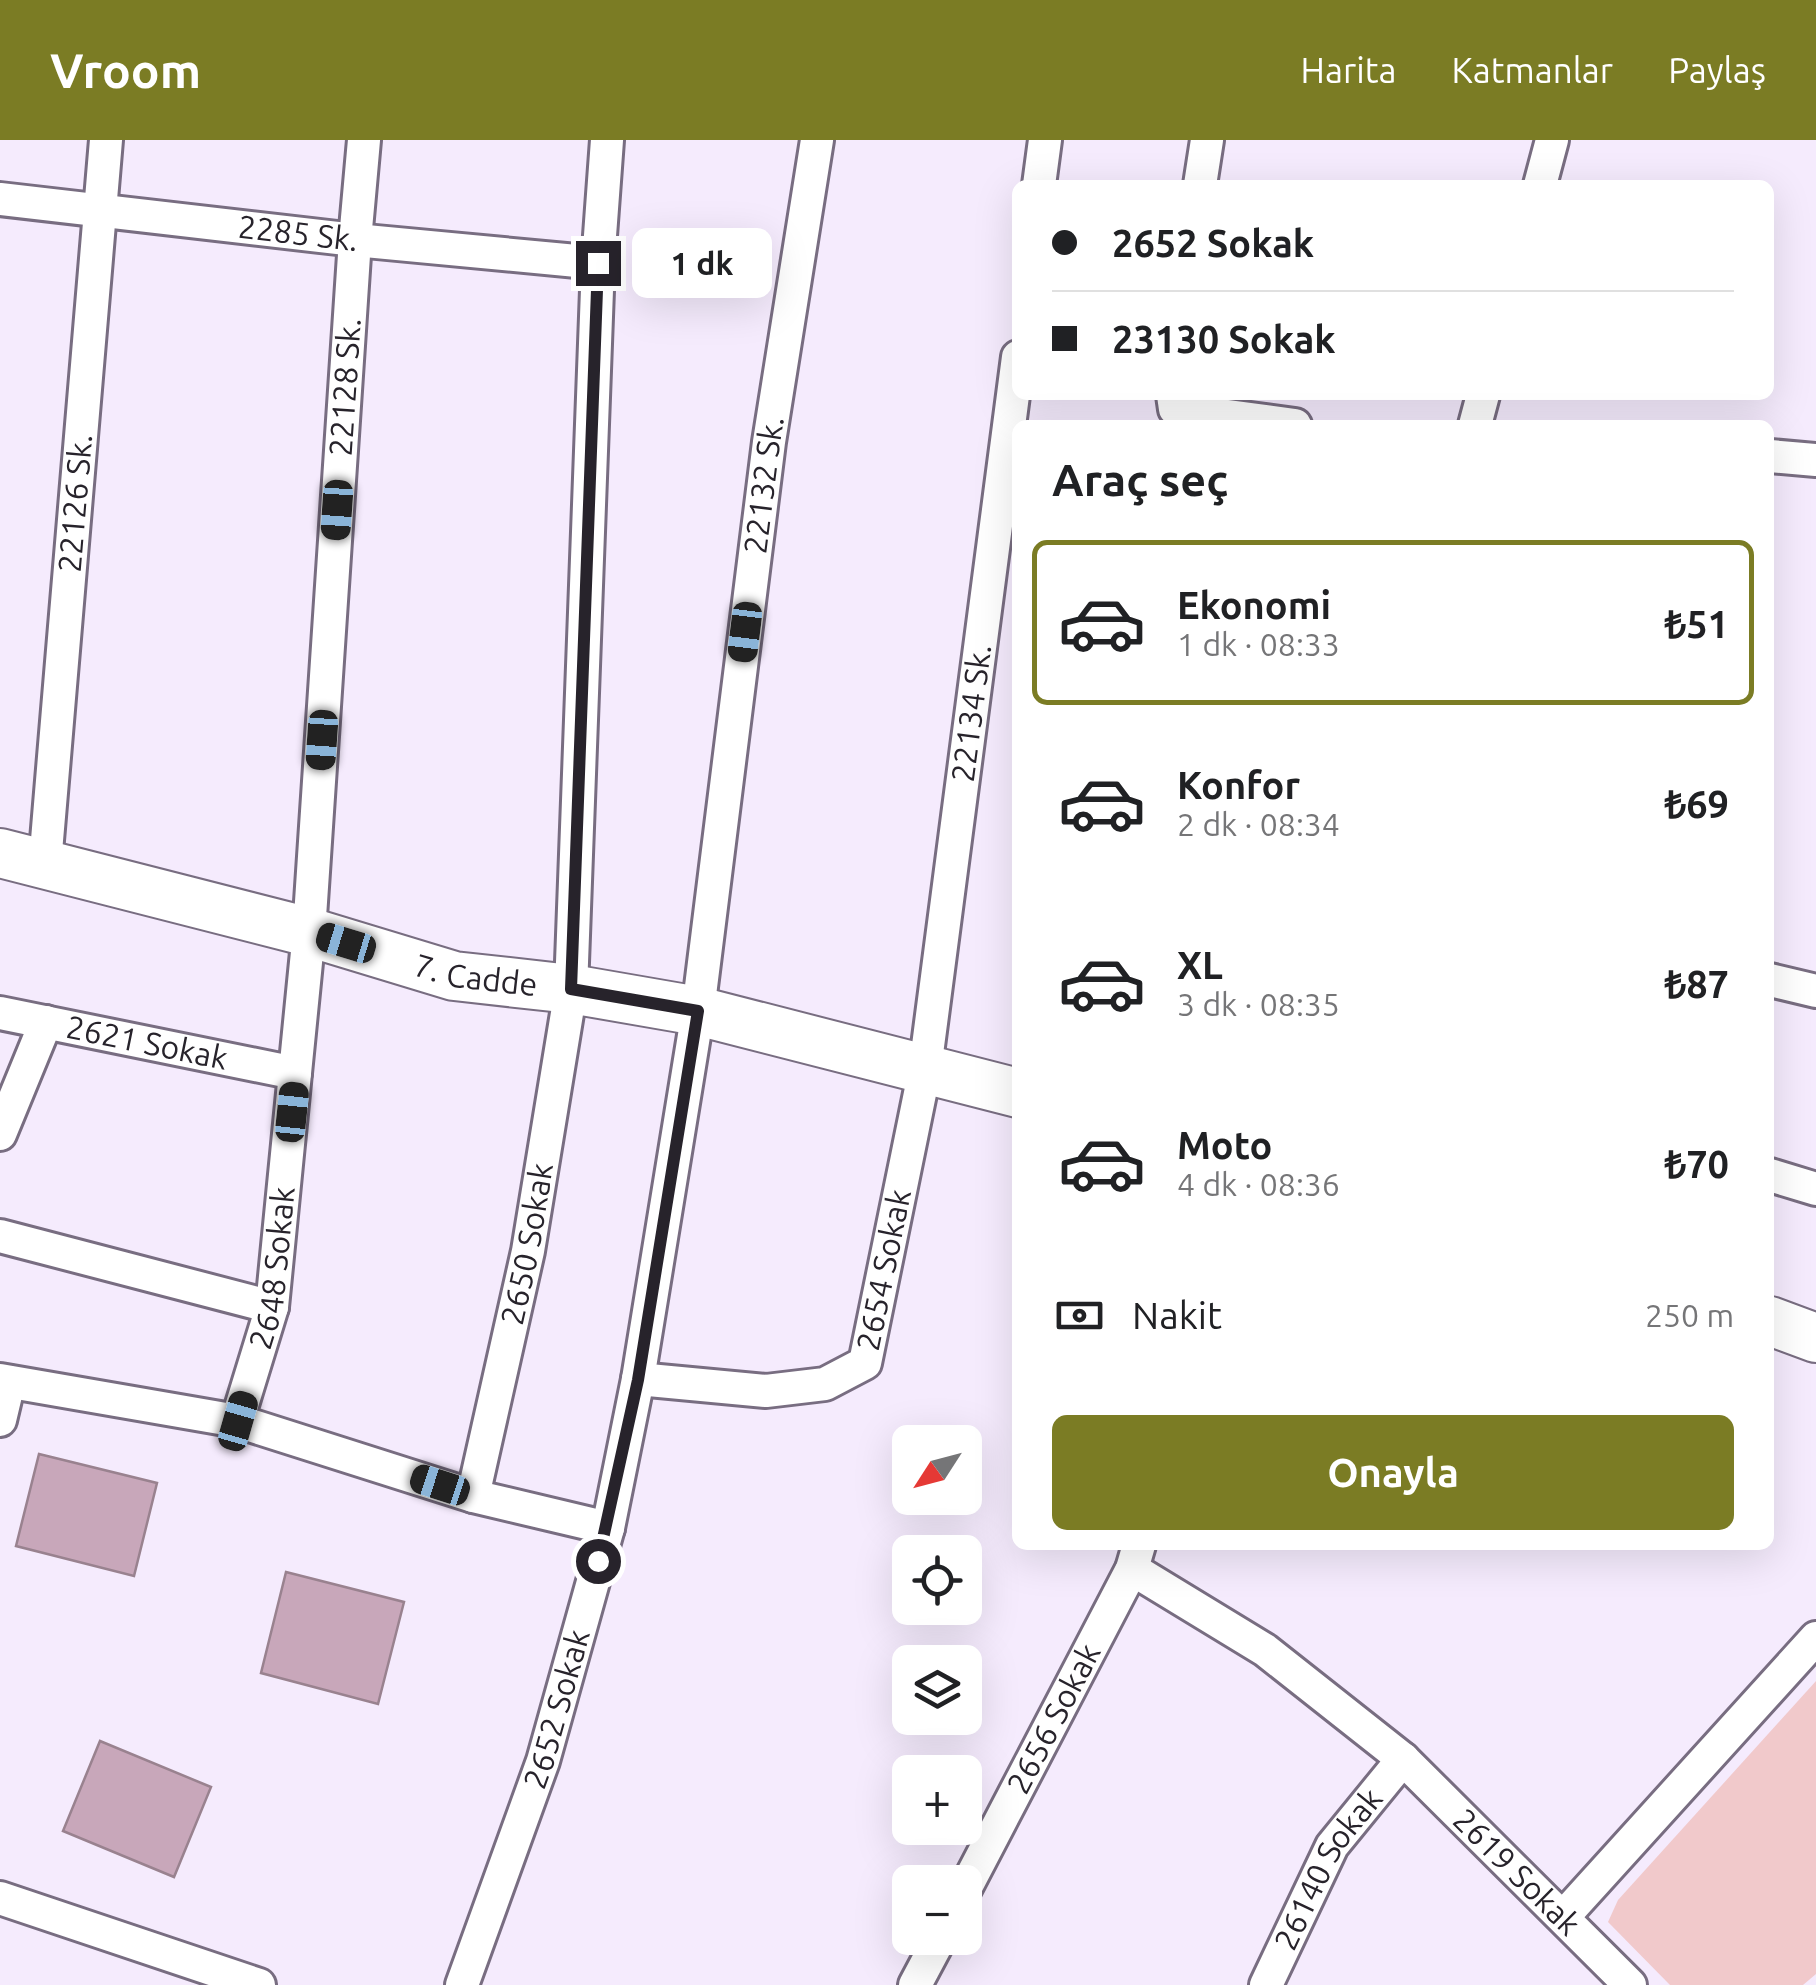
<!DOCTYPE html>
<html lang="tr">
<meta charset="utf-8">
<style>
body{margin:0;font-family:Ubuntu,sans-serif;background:#f6f6f6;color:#202124;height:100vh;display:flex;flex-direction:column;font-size:38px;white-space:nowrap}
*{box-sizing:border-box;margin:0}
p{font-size:32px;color:#757577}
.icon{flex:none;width:55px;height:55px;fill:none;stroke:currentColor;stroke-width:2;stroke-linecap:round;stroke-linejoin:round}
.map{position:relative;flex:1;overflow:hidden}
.sheet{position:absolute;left:1012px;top:280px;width:762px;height:1130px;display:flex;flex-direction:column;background:#fff;border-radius:15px;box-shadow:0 10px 40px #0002}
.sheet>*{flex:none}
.guide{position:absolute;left:1012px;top:40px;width:762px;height:220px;border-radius:15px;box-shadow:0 10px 40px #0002;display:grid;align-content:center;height:220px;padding:0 40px;background:#fff}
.needle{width:65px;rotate:234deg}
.tools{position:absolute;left:892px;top:1285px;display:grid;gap:20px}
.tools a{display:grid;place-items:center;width:90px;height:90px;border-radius:15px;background:#fff;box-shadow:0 10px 40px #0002;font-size:50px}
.end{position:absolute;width:45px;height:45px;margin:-22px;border:12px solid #27232b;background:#fff;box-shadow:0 0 0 5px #fff}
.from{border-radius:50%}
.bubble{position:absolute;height:70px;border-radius:15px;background:#fff;box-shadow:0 10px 40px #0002;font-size:32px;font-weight:600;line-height:70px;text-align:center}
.car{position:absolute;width:30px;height:60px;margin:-30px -15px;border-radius:12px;box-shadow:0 0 8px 2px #0007;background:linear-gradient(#222 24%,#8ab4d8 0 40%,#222 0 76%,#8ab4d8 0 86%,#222 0)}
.guide b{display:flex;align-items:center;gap:35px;height:95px;font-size:38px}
.guide b+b{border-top:2px solid #e0e0e0}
.guide i{width:25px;height:25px;background:#202124}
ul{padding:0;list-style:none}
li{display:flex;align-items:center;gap:30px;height:165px;margin:0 20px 15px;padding:0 20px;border:5px solid transparent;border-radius:15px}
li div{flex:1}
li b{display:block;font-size:38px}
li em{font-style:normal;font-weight:600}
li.selected{border-color:#7b7c24}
li>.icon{width:90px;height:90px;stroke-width:1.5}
h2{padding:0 40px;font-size:45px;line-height:120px}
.pay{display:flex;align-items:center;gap:25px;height:110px;padding:0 40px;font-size:38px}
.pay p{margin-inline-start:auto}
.primary-button{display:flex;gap:20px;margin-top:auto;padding:20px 40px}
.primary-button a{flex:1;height:115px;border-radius:15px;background:#7b7c24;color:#fff;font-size:40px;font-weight:600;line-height:115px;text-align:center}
header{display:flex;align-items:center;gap:60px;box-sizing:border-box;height:140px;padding:0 50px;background:#7b7c24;color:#fff}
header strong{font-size:48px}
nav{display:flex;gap:55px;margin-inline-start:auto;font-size:35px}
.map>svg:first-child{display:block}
.green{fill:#f1c9cb}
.building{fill:#c8a7ba;stroke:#99828f;stroke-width:2.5}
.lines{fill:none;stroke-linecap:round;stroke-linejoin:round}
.street-casing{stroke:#786d81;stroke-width:38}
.secondary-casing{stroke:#786d81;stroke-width:52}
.street{stroke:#fff;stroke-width:32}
.secondary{stroke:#fff;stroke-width:48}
.route{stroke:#27232b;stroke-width:12}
.labels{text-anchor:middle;stroke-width:8;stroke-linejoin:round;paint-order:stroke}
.street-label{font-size:32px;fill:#27232b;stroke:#fff}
</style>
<header>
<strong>Vroom</strong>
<nav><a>Harita</a><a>Katmanlar</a><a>Paylaş</a></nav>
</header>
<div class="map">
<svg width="1816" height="1845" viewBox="0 0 1816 1845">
<rect width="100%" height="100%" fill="#f5ebfd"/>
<path class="green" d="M 1816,1541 L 1816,1834 L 1803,1845 L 1670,1845 L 1608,1782 L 1618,1760 Z"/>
<path class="building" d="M 39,1314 L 157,1343 L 134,1436 L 16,1406 Z
M 286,1432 L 404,1462 L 378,1564 L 261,1533 Z
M 100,1601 L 211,1647 L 174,1737 L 63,1691 Z"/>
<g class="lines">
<defs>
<g id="street">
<path d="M 1039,45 L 1045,0"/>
<path d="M 1200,45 L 1207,0"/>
<path d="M 1540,45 L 1552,0"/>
<path id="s1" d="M 0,59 L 355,100 L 598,123"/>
<path d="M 1173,255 L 1175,269 L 1295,285"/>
<path d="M 1475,285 L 1483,255"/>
<path d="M 1770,316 L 1816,320"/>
<path id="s2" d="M 45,724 L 106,0"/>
<path d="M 1770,840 L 1816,851"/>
<path id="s3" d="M 0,873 L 295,933"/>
<path d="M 0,994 L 46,882"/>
<path d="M 1770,1035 L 1816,1049"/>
<path d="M 0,1096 L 272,1167"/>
<path id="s4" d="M 638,1239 L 766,1251 L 825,1244 L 865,1223 L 925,929 L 1018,217"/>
<path d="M 0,1240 L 237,1281 L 473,1356 L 608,1388"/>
<path d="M 0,1280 L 9,1242"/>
<path id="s5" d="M 237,1281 L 272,1167 L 295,933 L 309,792 L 355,100 L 364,0"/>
<path id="s6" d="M 473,1356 L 528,1111 L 571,849 L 598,123 L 607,0"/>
<path id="s7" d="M 1132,1429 L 1265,1510 L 1403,1619 L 1630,1845"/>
<path id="s8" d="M 965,1749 L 1132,1429 L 1139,1405"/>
<path d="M 0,1758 L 259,1845"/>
<path d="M 1564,1776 L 1816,1498"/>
<path id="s9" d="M 462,1845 L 543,1621 L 608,1388 L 638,1239 L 698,871 L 769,302 L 817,0"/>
<path d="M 915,1845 L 940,1798"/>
<path id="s10" d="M 1266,1845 L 1332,1706 L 1403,1619"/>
</g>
<g id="secondary">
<path id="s11" d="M 0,713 L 309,792 L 454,836 L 571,849 L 698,871 L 1018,953"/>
<path d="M 1770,1181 L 1816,1198"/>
</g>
</defs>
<use href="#street" class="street-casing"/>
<use href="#secondary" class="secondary-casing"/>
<use href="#street" class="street"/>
<use href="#secondary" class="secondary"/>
</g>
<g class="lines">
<path class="route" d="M 598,123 L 571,849 L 698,871 L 638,1240 L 598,1421"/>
</g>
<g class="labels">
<g class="street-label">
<text dy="11" stroke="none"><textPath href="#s1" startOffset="300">2285 Sk.</textPath></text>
<text dy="11" stroke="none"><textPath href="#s5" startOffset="1042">22128 Sk.</textPath></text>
<text dy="11" stroke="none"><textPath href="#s9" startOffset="1535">22132 Sk.</textPath></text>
<text dy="11" stroke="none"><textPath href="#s2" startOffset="362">22126 Sk.</textPath></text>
<text dy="11" stroke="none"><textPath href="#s4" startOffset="892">22134 Sk.</textPath></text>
<text dy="11" stroke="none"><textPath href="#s11" startOffset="492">7. Cadde</textPath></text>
<text dy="11" stroke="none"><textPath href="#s3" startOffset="150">2621 Sokak</textPath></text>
<text dy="11" stroke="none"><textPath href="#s6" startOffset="258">2650 Sokak</textPath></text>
<text dy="11" stroke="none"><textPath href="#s5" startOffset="158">2648 Sokak</textPath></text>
<text dy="11" stroke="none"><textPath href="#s4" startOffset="328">2654 Sokak</textPath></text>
<text dy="11" stroke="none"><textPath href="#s9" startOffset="292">2652 Sokak</textPath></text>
<text dy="11" stroke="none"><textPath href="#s8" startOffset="192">2656 Sokak</textPath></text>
<text dy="11" stroke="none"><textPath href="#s10" startOffset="132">26140 Sokak</textPath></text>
<text dy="11" stroke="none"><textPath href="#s7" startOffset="492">2619 Sokak</textPath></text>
</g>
</g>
</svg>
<div class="tools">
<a><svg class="needle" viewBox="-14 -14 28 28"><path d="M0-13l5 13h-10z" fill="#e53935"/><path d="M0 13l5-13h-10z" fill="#757577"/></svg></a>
<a><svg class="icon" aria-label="locate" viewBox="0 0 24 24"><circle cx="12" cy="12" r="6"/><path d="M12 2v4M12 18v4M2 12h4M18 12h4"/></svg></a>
<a><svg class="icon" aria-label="layers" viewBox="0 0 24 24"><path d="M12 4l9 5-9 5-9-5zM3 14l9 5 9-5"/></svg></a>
<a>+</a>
<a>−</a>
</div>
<i class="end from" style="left:598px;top:1421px"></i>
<i class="end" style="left:598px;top:123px"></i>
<div class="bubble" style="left:632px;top:88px;width:140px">1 dk</div>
<i class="car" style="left:337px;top:370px;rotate:184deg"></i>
<i class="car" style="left:745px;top:492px;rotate:187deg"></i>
<i class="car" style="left:322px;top:600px;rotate:184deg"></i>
<i class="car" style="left:346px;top:803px;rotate:287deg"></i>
<i class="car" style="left:292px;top:972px;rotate:6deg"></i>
<i class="car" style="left:238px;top:1281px;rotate:16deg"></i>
<i class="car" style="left:440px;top:1345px;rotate:288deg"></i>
<div class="guide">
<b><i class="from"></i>2652 Sokak</b>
<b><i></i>23130 Sokak</b>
</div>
<section class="sheet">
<h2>Araç seç</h2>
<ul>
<li class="selected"><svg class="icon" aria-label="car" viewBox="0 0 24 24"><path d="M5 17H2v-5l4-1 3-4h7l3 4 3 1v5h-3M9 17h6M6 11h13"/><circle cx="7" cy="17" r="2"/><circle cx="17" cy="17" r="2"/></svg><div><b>Ekonomi</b><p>1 dk · 08:33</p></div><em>₺51</em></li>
<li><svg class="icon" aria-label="car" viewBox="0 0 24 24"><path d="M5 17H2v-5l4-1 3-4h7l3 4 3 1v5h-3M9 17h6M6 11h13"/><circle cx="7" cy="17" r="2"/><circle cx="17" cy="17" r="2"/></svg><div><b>Konfor</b><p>2 dk · 08:34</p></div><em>₺69</em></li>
<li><svg class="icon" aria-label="car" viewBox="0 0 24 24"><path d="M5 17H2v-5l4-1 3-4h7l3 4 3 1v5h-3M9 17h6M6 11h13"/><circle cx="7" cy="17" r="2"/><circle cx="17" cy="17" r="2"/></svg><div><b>XL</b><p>3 dk · 08:35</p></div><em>₺87</em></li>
<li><svg class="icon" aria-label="car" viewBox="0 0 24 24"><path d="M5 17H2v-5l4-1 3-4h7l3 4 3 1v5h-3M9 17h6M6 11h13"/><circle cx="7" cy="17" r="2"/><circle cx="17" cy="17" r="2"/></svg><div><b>Moto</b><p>4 dk · 08:36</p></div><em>₺70</em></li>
</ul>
<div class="pay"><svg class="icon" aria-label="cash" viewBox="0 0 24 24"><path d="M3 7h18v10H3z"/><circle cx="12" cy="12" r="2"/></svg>Nakit<p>250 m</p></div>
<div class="primary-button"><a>Onayla</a></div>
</section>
</div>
